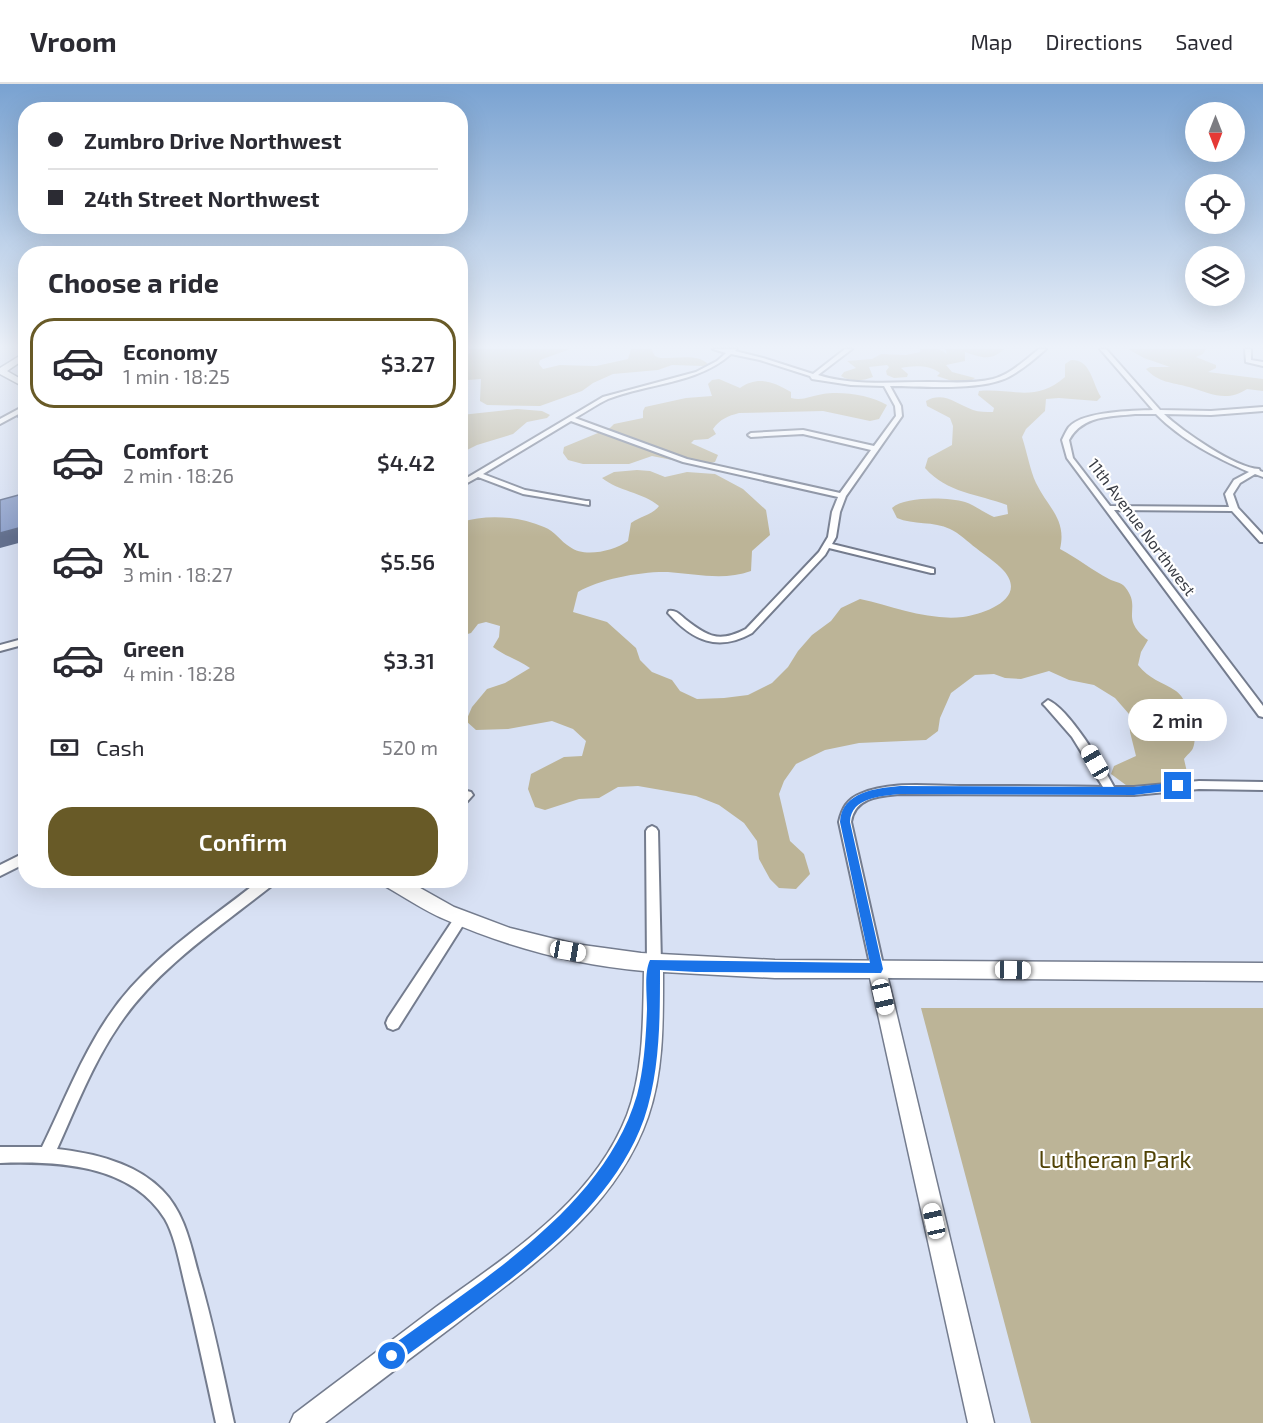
<!DOCTYPE html>
<meta charset="utf-8">
<style>
body{margin:0;font-family:"Exo 2",sans-serif;background:#f7f7f7;color:#2b2b33;height:100vh;display:flex;flex-direction:column;font-size:22px;white-space:nowrap}
*{box-sizing:border-box;margin:0}
p{font-size:20px;color:#7c7c81}
.icon{flex:none;width:33px;height:33px;fill:none;stroke:currentColor;stroke-width:2;stroke-linecap:round;stroke-linejoin:round}
.map{position:relative;flex:1;overflow:hidden}
.drawer{position:absolute;left:18px;top:162px;width:450px;height:642px;display:flex;flex-direction:column;background:#fff;border-radius:24px;box-shadow:0 6px 24px #0002}
.drawer>*{flex:none}
.banner{position:absolute;left:18px;top:18px;width:450px;height:132px;border-radius:24px;box-shadow:0 6px 24px #0002;display:grid;align-content:center;height:132px;padding:0 30px;background:#fff}
.needle{width:39px;rotate:180deg}
.controls{position:absolute;left:1185px;top:18px;display:grid;gap:12px}
.controls a{display:grid;place-items:center;width:60px;height:60px;border-radius:50%;background:#fff;box-shadow:0 6px 24px #0002;font-size:30px}
.end{position:absolute;width:27px;height:27px;margin:-14px;border:8px solid #1a73e8;background:#fff;box-shadow:0 0 0 3px #fff}
.from{border-radius:50%}
.bubble{position:absolute;height:42px;border-radius:21px;background:#fff;box-shadow:0 6px 24px #0002;font-size:20px;font-weight:600;line-height:42px;text-align:center}
.car{position:absolute;width:18px;height:36px;margin:-18px -9px;border-radius:8px;box-shadow:0 0 4px 2px #0007;background:linear-gradient(#fff 24%,#345 0 40%,#fff 0 76%,#345 0 86%,#fff 0)}
.banner b{display:flex;align-items:center;gap:21px;height:57px;font-size:22px}
.banner b+b{border-top:2px solid #e1e1e2}
.banner i{width:15px;height:15px;background:#2b2b33}
ul{padding:0;list-style:none}
li{display:flex;align-items:center;gap:18px;height:90px;margin:0 12px 9px;padding:0 18px;border:3px solid transparent;border-radius:24px}
li div{flex:1}
li b{display:block;font-size:22px}
li em{font-style:normal;font-weight:600}
li.selected{border-color:#685a27}
li>.icon{width:54px;height:54px;stroke-width:1.5}
h2{padding:0 30px;font-size:27px;line-height:72px}
.pay{display:flex;align-items:center;gap:15px;height:66px;padding:0 30px;font-size:22px}
.pay p{margin-inline-start:auto}
.primary-button{display:flex;gap:12px;margin-top:auto;padding:12px 30px}
.primary-button a{flex:1;height:69px;border-radius:24px;background:#685a27;color:#fff;font-size:24px;font-weight:600;line-height:69px;text-align:center}
header{display:flex;align-items:center;gap:36px;box-sizing:border-box;height:84px;padding:0 30px;background:#fff;border-bottom:2px solid #e1e1e2}
header strong{font-size:28px}
nav{display:flex;gap:33px;margin-inline-start:auto;font-size:21px}
.map>svg:first-child{display:block}
.green{fill:#bcb497}
.lines{fill:none;stroke-linecap:round;stroke-linejoin:round}
.street-casing{stroke:#747c8e;stroke-width:4}
.secondary-casing{stroke:#747c8e;stroke-width:3}
.street{fill:#fff;fill-rule:evenodd}
.secondary{fill:#fff;fill-rule:evenodd}
.shaded-wall{fill:#64718f}
.building{fill:#8fa2cc;stroke:#64718f;stroke-width:1.5}
.route{fill:#1a73e8}
.labels{text-anchor:middle;stroke-width:4.5;stroke-linejoin:round;paint-order:stroke}
.far-street-label{font-size:16px;fill:#393c44;stroke:#fff}
.near-park-label{font-size:24px;fill:#514306;stroke:#fff}
</style>
<header>
<strong>Vroom</strong>
<nav><a>Map</a><a>Directions</a><a>Saved</a></nav>
</header>
<div class="map">
<svg width="1263" height="1339" viewBox="0 0 1263 1339">
<rect width="100%" height="100%" fill="#d8e1f4"/>
<path class="green" d="M 469,265 L 570,265 L 540,276 L 539,280 L 543,285 L 560,281 L 596,282 L 628,275 L 631,265 L 651,265 L 655,272 L 660,274 C 674,275 698,269 708,280 L 705,282 L 672,281 L 658,286 L 613,290 L 593,299 L 582,307 L 540,322 L 487,321 L 480,317 L 481,295 L 468,296 L 461,303 L 461,275 L 470,269 Z
M 920,265 L 939,265 L 947,270 L 945,265 L 1004,265 C 991,278 980,273 965,268 L 965,277 L 946,281 L 952,288 L 975,294 L 972,296 L 952,297 L 937,292 L 940,289 C 931,281 913,281 901,284 L 908,290 L 907,293 L 894,294 L 887,291 L 886,287 L 889,283 L 887,281 L 869,283 L 873,293 C 863,297 850,298 841,292 L 844,288 L 856,284 L 847,277 L 872,275 L 881,270 L 906,271 L 920,268 Z
M 1128,265 L 1206,265 L 1203,270 L 1196,273 L 1216,281 L 1216,284 L 1208,288 L 1263,295 L 1263,307 L 1247,305 C 1226,319 1210,309 1189,303 C 1171,298 1159,299 1146,285 L 1150,283 L 1170,283 L 1144,274 Z
M 1071,276 C 1091,275 1092,299 1101,313 L 1097,317 L 1059,314 L 1046,315 L 1045,327 L 1026,345 L 1022,353 C 1027,368 1030,386 1036,399 C 1048,424 1067,435 1060,465 C 1077,474 1092,486 1109,495 C 1114,498 1121,498 1125,503 C 1143,525 1118,533 1148,556 L 1141,568 L 1138,581 C 1149,595 1162,598 1176,607 C 1188,615 1199,650 1193,664 C 1192,667 1187,671 1184,675 L 1189,697 L 1182,710 L 1134,707 L 1111,690 L 1114,682 L 1136,672 L 1130,648 L 1129,630 L 1115,614 L 1094,601 L 1069,596 L 1049,587 L 1021,595 L 1005,594 L 994,590 L 975,591 L 951,609 L 940,634 L 938,647 L 926,656 L 859,659 L 825,666 L 796,680 L 784,697 L 779,710 L 790,757 L 804,770 L 810,790 L 796,805 L 779,804 L 770,795 L 759,775 L 757,757 L 744,739 L 719,721 L 696,712 L 638,702 L 618,703 L 599,714 L 579,715 L 545,726 L 535,723 L 528,705 L 531,690 L 564,673 L 582,672 L 586,657 L 573,645 L 552,637 L 508,645 L 476,646 L 466,637 L 472,623 L 487,605 L 505,599 L 530,584 C 518,576 505,572 493,563 L 499,553 L 500,542 L 486,538 L 478,540 L 471,549 L 461,552 L 461,438 C 487,430 518,432 544,443 C 555,447 560,457 570,463 C 584,474 614,467 628,457 L 631,439 C 641,432 652,431 659,422 C 642,408 618,407 602,394 L 614,388 L 637,386 L 650,387 L 665,393 L 687,388 L 715,390 L 743,405 L 766,426 L 770,451 L 752,467 L 751,487 C 724,497 696,490 668,488 C 643,487 599,495 578,508 L 573,528 L 607,538 L 636,564 L 640,576 L 652,588 L 672,596 L 680,607 L 697,615 L 724,614 L 748,611 L 772,599 L 788,583 L 798,567 L 812,551 L 831,537 L 841,524 L 860,515 C 893,522 928,537 963,533 C 984,530 1028,515 1004,487 C 996,478 986,472 976,464 C 968,458 959,449 950,445 C 934,437 913,441 897,434 L 892,424 C 905,412 948,413 965,418 C 975,421 984,429 994,433 L 1008,430 L 1007,421 C 978,410 947,409 925,384 L 928,374 L 952,361 L 953,342 L 950,334 L 927,322 L 926,317 C 944,307 956,320 973,326 C 979,328 986,328 993,328 L 994,324 L 978,311 L 979,307 C 1012,304 1036,319 1065,293 L 1065,280 Z
M 719,295 L 740,304 C 758,291 774,298 791,308 L 791,314 C 803,317 810,312 823,310 C 842,307 870,311 887,321 L 879,335 L 870,337 L 823,327 L 739,329 C 728,332 720,335 713,345 L 716,350 L 708,355 L 694,356 L 691,359 L 718,371 L 715,378 L 702,381 L 687,379 L 652,372 L 629,380 L 583,380 L 568,376 L 563,369 L 564,363 L 610,344 L 614,340 L 643,334 L 643,327 L 645,323 L 686,314 L 712,312 L 708,300 L 712,296 Z
M 517,325 L 542,327 L 550,331 L 547,334 L 527,338 L 513,350 L 477,361 L 461,369 L 461,331 Z
M 921,924 L 1263,924 L 1263,1339 L 1031,1339 Z"/>
<g class="lines">
<defs>
<path id="street" d="M 713,265 L 737,265 L 735,267 L 763,274 L 813,290 L 845,265 L 852,265 L 818,291 C 853,302 893,298 928,298 C 949,298 973,300 993,295 C 1011,290 1025,276 1039,265 L 1046,265 C 1036,274 1024,284 1012,291 C 985,308 922,302 890,302 L 901,322 L 902,332 L 846,412 L 840,428 L 836,453 L 832,460 L 934,485 L 934,489 L 931,489 L 829,464 L 825,471 L 752,549 C 718,568 693,557 668,529 L 669,527 C 676,526 680,531 685,535 C 708,553 719,559 746,545 L 819,468 L 828,453 L 832,428 L 838,413 L 683,378 L 571,337 L 483,390 L 525,406 L 586,417 L 589,417 L 589,421 L 523,410 L 478,393 L 460,403 L 460,398 L 603,313 L 696,288 L 717,277 L 726,269 ZM 731,270 L 760,276 L 810,292 L 812,295 L 851,301 L 884,302 L 895,322 L 896,332 L 874,362 L 803,346 L 751,349 L 748,351 L 751,353 L 803,350 L 871,366 L 840,409 L 687,375 L 575,334 C 586,328 597,320 608,315 C 649,299 697,300 731,270 Z
M 1100,265 L 1106,265 L 1160,326 L 1211,327 L 1263,323 L 1263,327 L 1211,331 L 1164,330 C 1182,347 1235,384 1259,385 L 1260,387 L 1263,388 L 1263,393 L 1255,390 L 1240,399 L 1233,410 L 1238,424 L 1263,451 L 1263,458 L 1260,458 L 1232,427 L 1114,426 L 1263,622 L 1263,633 L 1259,632 L 1067,374 L 1062,356 C 1064,352 1066,347 1069,343 C 1083,327 1132,327 1153,326 ZM 1135,330 L 1156,330 C 1183,357 1215,373 1249,388 L 1234,396 L 1225,410 L 1229,423 L 1110,422 L 1073,374 L 1069,356 C 1083,331 1109,333 1135,330 Z
M 1245,265 L 1251,265 L 1251,276 L 1263,278 L 1263,282 L 1246,278 Z
M 26,321 L 26,326 L 0,340 L 0,335 Z
M 26,554 L 26,560 L 0,567 L 0,561 Z
M 1048,616 C 1070,626 1102,681 1114,703 L 1134,703 L 1199,697 L 1263,698 L 1263,706 L 1199,705 L 1134,711 L 900,710 C 879,712 855,713 851,738 L 884,885 L 882,889 L 877,891 L 872,889 L 839,738 C 842,725 847,715 860,710 C 890,697 928,702 960,702 C 1008,702 1055,702 1103,703 L 1072,653 L 1045,622 L 1043,620 Z
M 467,707 L 471,708 L 473,711 L 464,721 L 460,722 L 460,710 Z
M 652,742 L 656,744 L 658,747 L 661,880 L 659,884 L 654,886 L 649,884 L 647,880 L 646,747 L 648,744 Z
M 26,768 L 26,779 L 0,792 L 0,781 Z
M 260,796 L 276,796 L 274,800 C 220,843 158,883 119,941 C 93,979 76,1023 57,1065 C 93,1069 136,1079 162,1106 C 184,1128 190,1158 198,1188 C 213,1238 223,1289 234,1339 L 216,1339 C 206,1293 196,1246 185,1201 C 180,1181 175,1152 165,1135 C 131,1080 57,1077 0,1079 L 0,1063 L 42,1063 C 63,1020 81,973 108,933 C 146,876 207,838 260,796 Z
M 461,828 L 465,830 L 467,834 L 465,838 L 398,944 L 393,946 L 388,944 L 386,939 L 388,934 L 457,830 Z"/>
<path id="secondary" d="M 26,268 L 26,274 L 7,287 L 26,298 L 26,304 L 0,290 L 0,284 Z
M 381,796 L 406,796 L 454,823 L 510,844 L 575,860 L 641,869 L 775,876 L 1263,879 L 1263,897 L 888,894 L 994,1339 L 968,1339 L 870,894 L 775,894 L 663,888 C 663,936 664,987 648,1033 C 615,1127 531,1182 456,1240 C 412,1273 368,1306 325,1339 L 290,1339 L 294,1330 C 341,1294 389,1259 436,1223 C 508,1171 593,1118 627,1031 C 644,986 643,935 644,887 C 575,881 507,863 444,835 C 423,826 403,812 383,801 Z"/>
</defs>
<use href="#street" class="street-casing"/>
<use href="#secondary" class="secondary-casing"/>
<use href="#street" class="street"/>
<use href="#secondary" class="secondary"/>
</g>
<path class="shaded-wall" d="M 26,442 L 26,457 L 0,464 L 0,449 Z"/>
<path class="building" d="M 26,331 L 26,339 L 18,333 Z
M 26,409 L 26,442 L 0,449 L 0,416 Z"/>
<linearGradient id="sky" x2="0" y2="1"><stop stop-color="#79a2d1"/><stop offset="0.58" stop-color="#edf2fa"/><stop offset="1" stop-color="#edf2fa" stop-opacity="0"/></linearGradient>
<rect width="1263" height="453" fill="url(#sky)"/>
<path class="route" d="M 1178,698 L 1183,702 L 1182,705 L 1134,711 L 900,710 C 882,712 851,713 850,738 L 883,885 L 881,889 L 696,888 L 660,886 C 660,935 660,988 644,1035 C 607,1140 483,1214 398,1278 L 392,1281 L 386,1278 L 384,1272 L 386,1266 C 476,1199 604,1125 637,1011 C 644,985 646,953 647,925 C 647,910 644,889 650,876 L 870,879 L 840,738 C 841,708 877,704 900,702 L 1134,703 Z"/>
<g class="labels">
<g class="far-street-label">
<text transform="translate(1142 443) rotate(53)" y="6">11th Avenue Northwest</text>
</g>
<g class="near-park-label">
<text x="1115" y="1084">Lutheran Park</text>
</g>
</g>
</svg>
<div class="controls">
<a><svg class="needle" viewBox="-14 -14 28 28"><path d="M0-13l5 13h-10z" fill="#e53935"/><path d="M0 13l5-13h-10z" fill="#7c7c81"/></svg></a>
<a><svg class="icon" aria-label="locate" viewBox="0 0 24 24"><circle cx="12" cy="12" r="6"/><path d="M12 2v4M12 18v4M2 12h4M18 12h4"/></svg></a>
<a><svg class="icon" aria-label="layers" viewBox="0 0 24 24"><path d="M12 4l9 5-9 5-9-5zM3 14l9 5 9-5"/></svg></a>
</div>
<i class="end from" style="left:392px;top:1272px"></i>
<i class="end" style="left:1178px;top:702px"></i>
<div class="bubble" style="left:1128px;top:615px;width:99px">2 min</div>
<i class="car" style="left:1095px;top:678px;rotate:330deg"></i>
<i class="car" style="left:568px;top:867px;rotate:100deg"></i>
<i class="car" style="left:1013px;top:886px;rotate:91deg"></i>
<i class="car" style="left:883px;top:913px;rotate:167deg"></i>
<i class="car" style="left:934px;top:1137px;rotate:347deg"></i>
<div class="banner">
<b><i class="from"></i>Zumbro Drive Northwest</b>
<b><i></i>24th Street Northwest</b>
</div>
<section class="drawer">
<h2>Choose a ride</h2>
<ul>
<li class="selected"><svg class="icon" aria-label="car" viewBox="0 0 24 24"><path d="M5 17H2v-5l4-1 3-4h7l3 4 3 1v5h-3M9 17h6M6 11h13"/><circle cx="7" cy="17" r="2"/><circle cx="17" cy="17" r="2"/></svg><div><b>Economy</b><p>1 min · 18:25</p></div><em>$3.27</em></li>
<li><svg class="icon" aria-label="car" viewBox="0 0 24 24"><path d="M5 17H2v-5l4-1 3-4h7l3 4 3 1v5h-3M9 17h6M6 11h13"/><circle cx="7" cy="17" r="2"/><circle cx="17" cy="17" r="2"/></svg><div><b>Comfort</b><p>2 min · 18:26</p></div><em>$4.42</em></li>
<li><svg class="icon" aria-label="car" viewBox="0 0 24 24"><path d="M5 17H2v-5l4-1 3-4h7l3 4 3 1v5h-3M9 17h6M6 11h13"/><circle cx="7" cy="17" r="2"/><circle cx="17" cy="17" r="2"/></svg><div><b>XL</b><p>3 min · 18:27</p></div><em>$5.56</em></li>
<li><svg class="icon" aria-label="car" viewBox="0 0 24 24"><path d="M5 17H2v-5l4-1 3-4h7l3 4 3 1v5h-3M9 17h6M6 11h13"/><circle cx="7" cy="17" r="2"/><circle cx="17" cy="17" r="2"/></svg><div><b>Green</b><p>4 min · 18:28</p></div><em>$3.31</em></li>
</ul>
<div class="pay"><svg class="icon" aria-label="cash" viewBox="0 0 24 24"><path d="M3 7h18v10H3z"/><circle cx="12" cy="12" r="2"/></svg>Cash<p>520 m</p></div>
<div class="primary-button"><a>Confirm</a></div>
</section>
</div>
